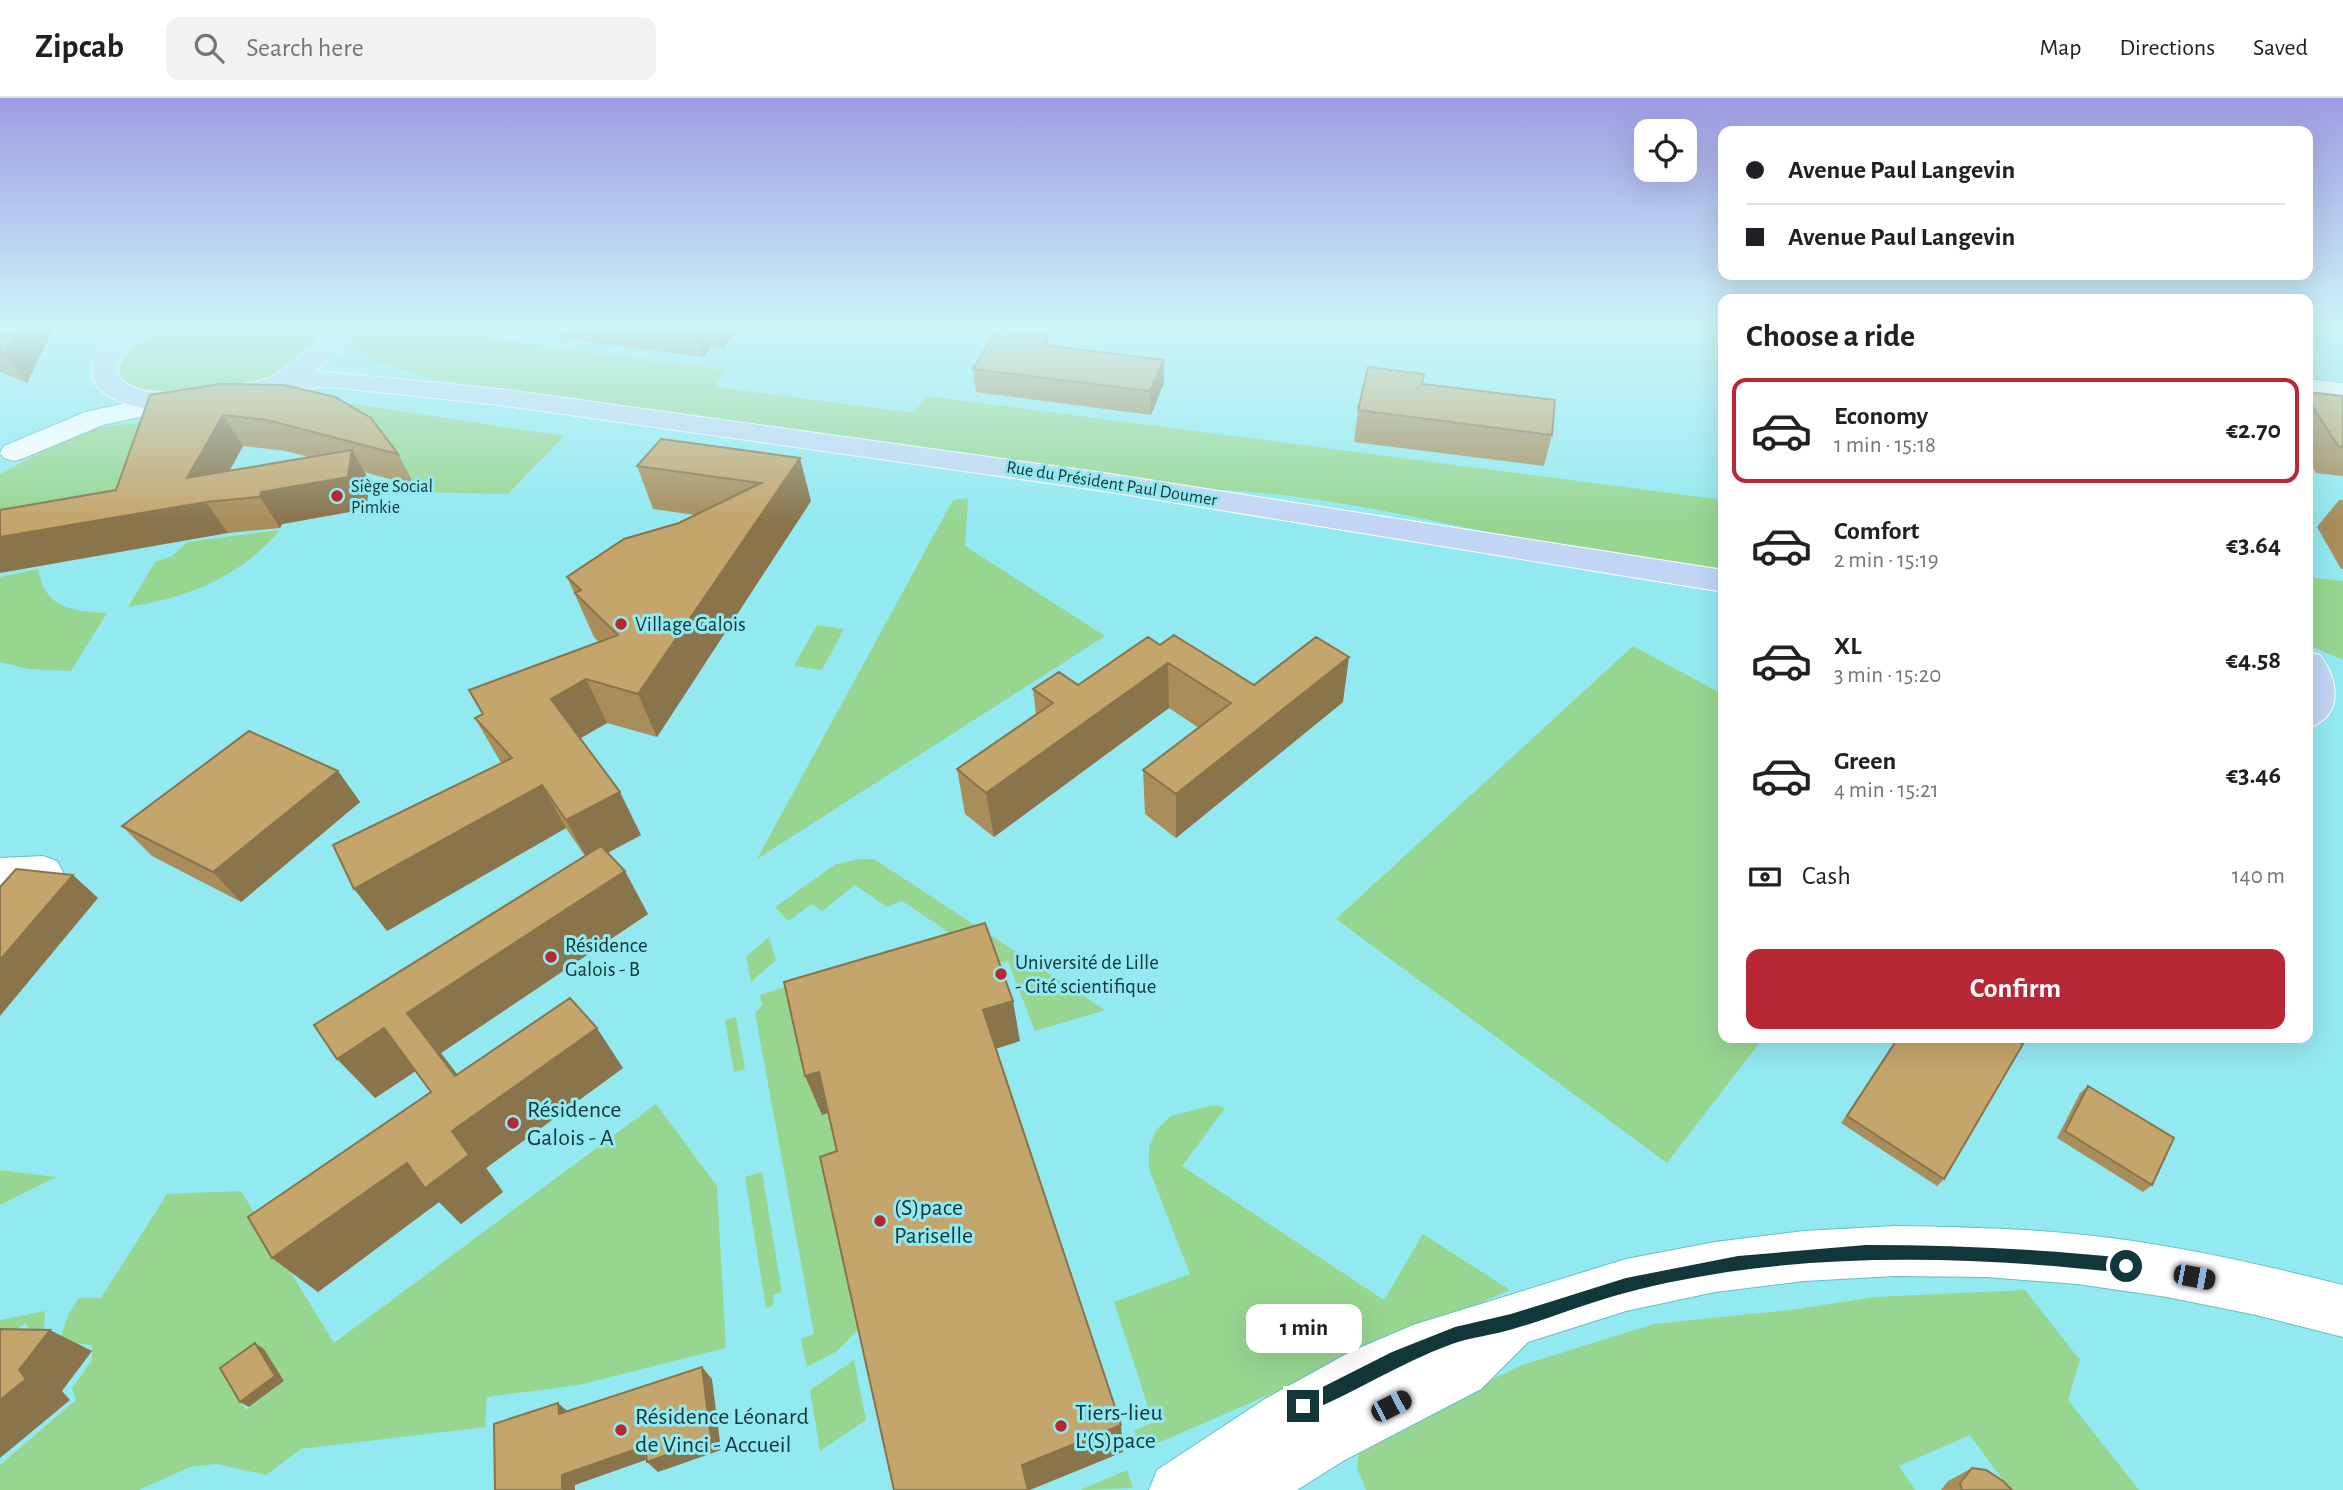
<!DOCTYPE html>
<meta charset="utf-8">
<style>
body{margin:0;font-family:"Alegreya Sans",sans-serif;background:#f2f2f2;color:#202124;height:100vh;display:flex;flex-direction:column;font-size:26px;white-space:nowrap}
*{box-sizing:border-box;margin:0}
p{font-size:23px;color:#757577}
.icon{flex:none;width:38px;height:38px;fill:none;stroke:currentColor;stroke-width:2;stroke-linecap:round;stroke-linejoin:round}
.map{position:relative;flex:1;overflow:hidden}
.sheet{position:absolute;left:1718px;top:196px;width:595px;height:749px;display:flex;flex-direction:column;background:#fff;border-radius:14px;box-shadow:0 7px 28px #0002}
.sheet>*{flex:none}
.top-card{position:absolute;left:1718px;top:28px;width:595px;height:154px;border-radius:14px;box-shadow:0 7px 28px #0002;display:grid;align-content:center;height:154px;padding:0 28px;background:#fff}
.buttons{position:absolute;left:1634px;top:21px;display:grid;gap:14px}
.buttons a{display:grid;place-items:center;width:63px;height:63px;border-radius:14px;background:#fff;box-shadow:0 7px 28px #0002;font-size:35px}
.end{position:absolute;width:32px;height:32px;margin:-16px;border:9px solid #11373a;background:#fff;box-shadow:0 0 0 4px #fff}
.from{border-radius:50%}
.bubble{position:absolute;height:49px;border-radius:14px;background:#fff;box-shadow:0 7px 28px #0002;font-size:23px;font-weight:700;line-height:49px;text-align:center}
.car{position:absolute;width:21px;height:42px;margin:-21px -10px;border-radius:9px;box-shadow:0 0 5px 2px #0007;background:linear-gradient(#222 24%,#8ab4d8 0 40%,#222 0 76%,#8ab4d8 0 86%,#222 0)}
.top-card b{display:flex;align-items:center;gap:24px;height:66px;font-size:26px}
.top-card b+b{border-top:2px solid #e0e0e0}
.top-card i{width:18px;height:18px;background:#202124}
ul{padding:0;list-style:none}
li{display:flex;align-items:center;gap:21px;height:105px;margin:0 14px 10px;padding:0 14px;border:4px solid transparent;border-radius:14px}
li div{flex:1}
li b{display:block;font-size:26px}
li em{font-style:normal;font-weight:700}
li.on{border-color:#b82734}
li>.icon{width:63px;height:63px;stroke-width:1.5}
h2{padding:0 28px;font-size:32px;line-height:84px}
.pay{display:flex;align-items:center;gap:18px;height:77px;padding:0 28px;font-size:26px}
.pay p{margin-inline-start:auto}
.button{display:flex;gap:14px;margin-top:auto;padding:14px 28px}
.button a{flex:1;height:80px;border-radius:14px;background:#b82734;color:#fff;font-size:28px;font-weight:700;line-height:80px;text-align:center}
header{display:flex;align-items:center;gap:42px;box-sizing:border-box;height:98px;padding:0 35px;background:#fff;border-bottom:2px solid #e0e0e0}
header strong{font-size:33px}
nav{display:flex;gap:38px;margin-inline-start:auto;font-size:24px}
.search{width:490px;height:63px;background:#f2f2f2;display:flex;align-items:center;gap:18px;box-sizing:border-box;padding:0 24px;border-radius:14px;color:#757577;font-size:26px}
.map>svg:first-child{display:block}
.green{fill:#97d691;fill-rule:evenodd}
.lines{fill:none;stroke-linecap:round;stroke-linejoin:round}
.minor-casing{stroke:#67bec5;stroke-width:2}
.major-casing{stroke:#fff;stroke-width:2}
.minor{fill:#fff;fill-rule:evenodd}
.major{fill:#c2d5f5;fill-rule:evenodd}
.wall{fill:#a98e5c;fill-rule:evenodd}
.shaded-wall{fill:#89744b}
.building{fill:#c4a56b;stroke:#89744b;stroke-width:2}
.route{fill:#11373a}
.poi-dot{fill:#b82734;stroke:#93e9f0;stroke-width:2.5}
.labels{text-anchor:middle;stroke-width:6;stroke-linejoin:round;paint-order:stroke}
.far-street-label{font-size:18px;fill:#11373a;stroke:#93e9f0}
.far-poi-label{font-size:18px;fill:#11373a;stroke:#93e9f0;text-anchor:start}
.poi-label{font-size:21px;fill:#11373a;stroke:#93e9f0;text-anchor:start}
.near-poi-label{font-size:24px;fill:#11373a;stroke:#93e9f0;text-anchor:start}
</style>
<header>
<strong>Zipcab</strong>
<div class="search"><svg class="icon" aria-label="search" viewBox="0 0 24 24"><circle cx="10" cy="10" r="6"/><path d="M15 15l6 6"/></svg>Search here</div>
<nav><a>Map</a><a>Directions</a><a>Saved</a></nav>
</header>
<div class="map">
<svg width="2343" height="1392" viewBox="0 0 2343 1392">
<rect width="100%" height="100%" fill="#93e9f0"/>
<path class="green" d="M 152,228 L 328,228 L 319,246 L 284,272 L 250,286 L 211,295 L 144,295 L 124,285 L 117,270 L 118,262 Z
M 356,228 L 475,228 L 484,237 L 508,243 L 727,272 L 714,289 L 914,315 L 926,298 L 1724,402 L 1724,476 C 1656,464 1586,455 1519,441 C 1412,418 1313,395 1204,391 L 438,282 L 371,262 L 350,246 Z
M 315,300 L 564,338 L 508,396 L 410,394 L 404,368 L 280,315 L 145,399 L 0,439 L 0,376 L 83,332 Z
M 968,400 L 965,448 L 1105,538 L 757,761 L 953,402 Z
M 280,432 C 241,479 187,500 128,509 L 155,464 L 172,458 L 187,444 Z
M 38,471 C 45,511 72,513 107,515 L 71,573 L 28,571 L 0,564 L 0,479 Z
M 2308,479 L 2343,483 L 2343,562 L 2308,547 Z
M 817,527 L 844,531 L 822,572 L 794,568 Z
M 1633,548 L 1724,597 L 1724,940 L 1763,940 L 1667,1065 L 1336,821 Z
M 860,761 L 874,761 L 1105,912 L 1035,933 L 1008,863 L 802,925 L 835,1013 L 859,1230 L 837,1253 L 807,1269 L 801,1241 L 814,1236 L 755,915 L 762,907 L 760,897 L 951,836 L 902,803 L 887,809 L 855,787 L 822,813 L 812,806 L 788,823 L 775,809 L 836,766 Z
M 769,839 L 776,862 L 751,884 L 746,859 Z
M 736,919 L 745,971 L 734,974 L 725,922 Z
M 656,1006 L 717,1088 L 726,1250 L 579,1287 L 487,1299 L 485,1329 L 301,1351 L 266,1377 L 216,1366 L 190,1369 L 139,1392 L 0,1392 L 0,1367 L 76,1302 L 72,1290 L 92,1262 L 92,1247 L 59,1244 L 68,1217 L 79,1200 L 101,1200 L 167,1096 L 241,1093 L 334,1245 ZM 226,1278 L 284,1283 L 246,1312 Z
M 1213,1007 L 1225,1010 L 1182,1068 L 1384,1202 L 1423,1136 L 1510,1192 L 1142,1352 L 1134,1333 L 1153,1324 L 1114,1204 L 1190,1176 L 1149,1071 L 1149,1049 L 1156,1032 L 1171,1018 Z
M 0,1072 L 56,1079 L 0,1107 Z
M 762,1074 L 782,1194 L 773,1197 L 774,1207 L 766,1210 L 745,1079 Z
M 2025,1192 L 2080,1262 L 2068,1302 L 2139,1392 L 2010,1392 L 1970,1337 L 1899,1368 L 1915,1392 L 1366,1392 L 1357,1370 L 1361,1343 L 1522,1267 L 1654,1226 L 1791,1212 L 1875,1199 Z
M 45,1213 L 43,1247 L 25,1225 L 0,1244 L 0,1222 Z
M 854,1262 L 866,1322 L 820,1353 L 810,1292 Z
M 1127,1372 L 1133,1390 L 1080,1392 Z"/>
<g class="lines">
<defs>
<path id="minor" d="M 2308,281 L 2343,285 L 2343,301 L 2308,297 Z
M 167,296 L 177,299 L 181,305 L 177,311 L 103,327 L 24,360 L 14,363 L 4,360 L 0,355 L 4,348 L 85,314 Z
M 43,758 L 57,763 L 63,774 L 57,785 L 43,790 L 0,792 L 0,760 Z
M 1895,1128 C 1956,1129 2016,1130 2076,1136 C 2167,1145 2255,1165 2343,1187 L 2343,1239 L 2256,1217 L 2167,1199 L 2077,1186 L 1986,1179 L 1895,1178 L 1804,1183 L 1715,1194 L 1626,1213 L 1528,1244 L 1481,1291 L 1343,1363 L 1297,1392 L 1149,1392 L 1157,1372 L 1265,1301 L 1350,1254 L 1413,1227 L 1626,1161 L 1715,1144 L 1804,1133 Z"/>
<path id="major" d="M 124,228 L 154,228 C 141,247 117,251 118,278 C 142,304 179,290 209,297 L 213,303 L 209,309 C 153,323 35,298 124,228 Z
M 328,228 L 354,228 L 341,252 L 316,273 L 500,291 L 1104,375 L 1724,472 L 1724,494 L 1104,393 L 500,307 L 330,289 L 295,291 L 244,302 L 234,300 L 230,294 L 234,288 L 267,281 L 315,248 Z
M 2308,554 L 2320,557 C 2340,584 2343,618 2308,630 Z"/>
</defs>
<use href="#minor" class="minor-casing"/>
<use href="#major" class="major-casing"/>
<use href="#minor" class="minor"/>
<use href="#major" class="major"/>
</g>
<path class="wall" d="M 0,228 L 48,228 L 52,233 L 27,285 L 0,274 Z
M 558,228 L 742,228 L 723,250 L 711,249 L 703,259 L 563,241 Z
M 1048,238 L 1049,247 L 1164,285 L 1151,317 L 976,294 L 973,271 Z
M 221,286 L 398,356 L 415,388 L 364,374 L 370,384 L 366,411 L 282,426 L 280,430 L 228,435 L 116,392 ZM 243,348 L 286,353 L 309,359 L 229,373 Z
M 1423,286 L 1552,337 L 1544,368 L 1354,344 L 1358,312 Z
M 2308,294 L 2343,298 L 2343,378 L 2316,375 L 2308,361 Z
M 661,341 L 811,403 L 657,639 L 607,625 L 580,640 L 641,737 L 608,755 L 648,816 L 441,955 L 457,977 L 623,970 L 486,1070 L 503,1094 L 461,1126 L 439,1104 L 318,1194 L 272,1160 L 431,994 L 416,973 L 375,1000 L 585,758 L 566,730 L 387,833 L 501,665 L 475,620 L 599,544 L 594,539 L 567,479 L 695,417 L 653,411 L 637,368 Z
M 2339,402 L 2343,402 L 2343,471 L 2341,471 L 2317,429 Z
M 1160,547 L 1254,587 L 1343,604 L 1176,740 L 1145,716 L 1143,672 L 1199,630 L 1169,610 L 994,739 L 965,716 L 957,671 L 1036,616 L 1033,591 L 1078,587 Z
M 338,673 L 360,704 L 241,804 L 152,758 L 122,728 Z
M 1897,940 L 2012,940 L 1944,1081 L 1937,1088 L 1841,1025 Z
M 2088,988 L 2152,1087 L 2143,1094 L 2057,1040 L 2080,995 Z
M 1972,1370 L 2012,1392 L 1941,1392 L 1948,1383 Z"/>
<path class="shaded-wall" d="M 18,228 L 48,228 L 52,233 L 27,285 L 5,255 Z
M 694,228 L 705,228 L 711,249 L 703,259 Z
M 717,228 L 742,228 L 723,250 Z
M 1048,238 L 1050,261 L 1043,247 Z
M 1164,262 L 1164,285 L 1151,317 L 1150,293 Z
M 223,317 L 243,348 L 213,403 L 206,404 L 228,435 L 0,475 L 0,439 L 187,380 Z
M 352,352 L 370,384 L 366,411 L 282,426 L 280,430 L 260,399 L 261,394 Z
M 800,360 L 811,403 L 657,639 L 638,596 Z
M 1349,559 L 1343,604 L 1176,740 L 1176,696 Z
M 1168,565 L 1169,610 L 994,739 L 986,695 Z
M 586,581 L 607,625 L 574,644 L 551,601 Z
M 338,673 L 360,704 L 241,804 L 213,774 Z
M 542,687 L 566,730 L 387,833 L 354,791 Z
M 620,694 L 641,737 L 589,764 L 566,722 Z
M 625,773 L 648,816 L 441,955 L 484,1011 L 597,930 L 623,970 L 486,1070 L 503,1094 L 461,1126 L 439,1104 L 318,1194 L 272,1160 L 452,1033 L 455,978 L 407,915 Z
M 73,777 L 98,800 L 0,918 L 0,862 Z
M 1013,903 L 1020,943 L 992,952 L 983,912 Z
M 384,930 L 420,970 L 375,1000 L 337,961 Z
M 819,974 L 835,1013 L 822,1017 L 805,978 Z
M 50,1232 L 92,1253 L 62,1293 L 70,1302 L 0,1360 L 0,1302 L 19,1272 Z
M 255,1245 L 264,1251 L 284,1283 L 249,1309 L 240,1304 Z
M 702,1269 L 712,1281 L 721,1352 L 658,1374 L 647,1364 Z
M 558,1305 L 571,1316 L 559,1316 Z
M 1121,1327 L 1123,1354 L 1030,1392 L 1028,1392 L 1022,1367 Z
M 645,1348 L 657,1358 L 575,1387 L 575,1392 L 562,1392 L 562,1377 Z"/>
<path class="building" d="M 0,228 L 18,228 L 5,255 L 0,253 Z
M 997,231 L 1048,238 L 1043,247 L 1164,262 L 1150,293 L 973,271 Z
M 1368,269 L 1424,276 L 1422,286 L 1555,302 L 1552,337 L 1358,312 Z
M 221,286 L 284,287 L 335,299 L 371,320 L 398,356 L 267,322 L 223,317 L 187,380 L 352,352 L 348,379 L 261,394 L 260,399 L 206,404 L 0,439 L 0,412 L 116,392 L 150,297 Z
M 2308,294 L 2343,298 L 2343,349 L 2338,348 L 2308,301 Z
M 661,341 L 800,360 L 638,596 L 586,581 L 551,601 L 620,694 L 566,722 L 542,687 L 354,791 L 333,747 L 512,660 L 475,620 L 483,616 L 469,592 L 618,537 L 575,495 L 581,492 L 567,479 L 624,441 L 679,425 L 761,385 L 637,368 Z
M 1174,537 L 1254,587 L 1316,539 L 1349,559 L 1176,696 L 1143,672 L 1231,605 L 1168,565 L 986,695 L 957,671 L 1053,605 L 1033,591 L 1059,574 L 1078,587 L 1148,539 L 1160,547 Z
M 249,633 L 338,673 L 213,774 L 122,728 Z
M 601,748 L 625,773 L 407,915 L 455,978 L 570,900 L 597,930 L 452,1033 L 469,1057 L 425,1090 L 407,1065 L 272,1160 L 248,1119 L 431,994 L 384,930 L 337,961 L 314,927 Z
M 16,771 L 73,777 L 0,862 L 0,789 Z
M 985,825 L 1013,903 L 983,912 L 1121,1327 L 1022,1367 L 1028,1392 L 894,1392 L 820,1059 L 837,1053 L 819,974 L 805,978 L 784,884 Z
M 1898,940 L 2012,940 L 2023,946 L 1944,1081 L 1847,1018 Z
M 2088,988 L 2174,1040 L 2152,1087 L 2065,1033 Z
M 0,1231 L 50,1232 L 19,1272 L 26,1281 L 0,1302 Z
M 255,1245 L 275,1278 L 240,1304 L 220,1270 Z
M 702,1269 L 711,1341 L 647,1364 L 645,1348 L 562,1377 L 562,1392 L 495,1392 L 494,1326 L 558,1305 L 559,1316 Z
M 1972,1370 L 1986,1372 L 2003,1383 L 2012,1392 L 1962,1392 L 1960,1385 Z"/>
<linearGradient id="sky" x2="0" y2="1"><stop stop-color="#9d9ce2"/><stop offset="0.54" stop-color="#cef5f8"/><stop offset="1" stop-color="#cef5f8" stop-opacity="0"/></linearGradient>
<rect width="2343" height="423" fill="url(#sky)"/>
<path class="route" d="M 1866,1147 C 1953,1147 2039,1151 2126,1160 L 2133,1168 L 2126,1175 C 1960,1157 1787,1152 1625,1195 C 1587,1205 1551,1220 1513,1231 C 1493,1237 1472,1239 1452,1246 C 1400,1265 1354,1295 1303,1316 L 1295,1308 L 1297,1302 L 1392,1254 L 1455,1229 L 1511,1216 L 1626,1180 L 1738,1158 Z"/>
<g class="poi-dot">
<circle cx="337" cy="398" r="7"/>
<circle cx="621" cy="526" r="7"/>
<circle cx="551" cy="859" r="7"/>
<circle cx="1001" cy="876" r="7"/>
<circle cx="513" cy="1025" r="7"/>
<circle cx="880" cy="1123" r="7"/>
<circle cx="1061" cy="1328" r="7"/>
<circle cx="621" cy="1332" r="7"/>
</g>
<g class="labels">
<g class="far-street-label">
<text transform="translate(1112 385) rotate(9)" y="6">Rue du Président Paul Doumer</text>
</g>
<g class="far-poi-label">
<text x="351" y="394">Siège Social<tspan x="351" dy="21">Pimkie</tspan></text>
</g>
<g class="poi-label">
<text x="635" y="533">Village Galois</text>
<text x="565" y="854">Résidence<tspan x="565" dy="24">Galois - B</tspan></text>
<text x="1015" y="871">Université de Lille<tspan x="1015" dy="24">‐ Cité scientifique</tspan></text>
</g>
<g class="near-poi-label">
<text x="527" y="1019">Résidence<tspan x="527" dy="28">Galois - A</tspan></text>
<text x="894" y="1117">(S)pace<tspan x="894" dy="28">Pariselle</tspan></text>
<text x="1075" y="1322">Tiers-lieu<tspan x="1075" dy="28">L'(S)pace</tspan></text>
<text x="635" y="1326">Résidence Léonard<tspan x="635" dy="28">de Vinci - Accueil</tspan></text>
</g>
</g>
</svg>
<div class="buttons">
<a><svg class="icon" aria-label="locate" viewBox="0 0 24 24"><circle cx="12" cy="12" r="6"/><path d="M12 2v4M12 18v4M2 12h4M18 12h4"/></svg></a>
</div>
<i class="end from" style="left:2126px;top:1168px"></i>
<i class="end" style="left:1303px;top:1308px"></i>
<div class="bubble" style="left:1246px;top:1206px;width:116px">1 min</div>
<i class="car" style="left:2194px;top:1179px;rotate:101deg"></i>
<i class="car" style="left:1391px;top:1308px;rotate:63deg"></i>
<div class="top-card">
<b><i class="from"></i>Avenue Paul Langevin</b>
<b><i></i>Avenue Paul Langevin</b>
</div>
<section class="sheet">
<h2>Choose a ride</h2>
<ul>
<li class="on"><svg class="icon" aria-label="car" viewBox="0 0 24 24"><path d="M5 17H2v-5l4-1 3-4h7l3 4 3 1v5h-3M9 17h6M6 11h13"/><circle cx="7" cy="17" r="2"/><circle cx="17" cy="17" r="2"/></svg><div><b>Economy</b><p>1 min · 15:18</p></div><em>€2.70</em></li>
<li><svg class="icon" aria-label="car" viewBox="0 0 24 24"><path d="M5 17H2v-5l4-1 3-4h7l3 4 3 1v5h-3M9 17h6M6 11h13"/><circle cx="7" cy="17" r="2"/><circle cx="17" cy="17" r="2"/></svg><div><b>Comfort</b><p>2 min · 15:19</p></div><em>€3.64</em></li>
<li><svg class="icon" aria-label="car" viewBox="0 0 24 24"><path d="M5 17H2v-5l4-1 3-4h7l3 4 3 1v5h-3M9 17h6M6 11h13"/><circle cx="7" cy="17" r="2"/><circle cx="17" cy="17" r="2"/></svg><div><b>XL</b><p>3 min · 15:20</p></div><em>€4.58</em></li>
<li><svg class="icon" aria-label="car" viewBox="0 0 24 24"><path d="M5 17H2v-5l4-1 3-4h7l3 4 3 1v5h-3M9 17h6M6 11h13"/><circle cx="7" cy="17" r="2"/><circle cx="17" cy="17" r="2"/></svg><div><b>Green</b><p>4 min · 15:21</p></div><em>€3.46</em></li>
</ul>
<div class="pay"><svg class="icon" aria-label="cash" viewBox="0 0 24 24"><path d="M3 7h18v10H3z"/><circle cx="12" cy="12" r="2"/></svg>Cash<p>140 m</p></div>
<div class="button"><a>Confirm</a></div>
</section>
</div>
